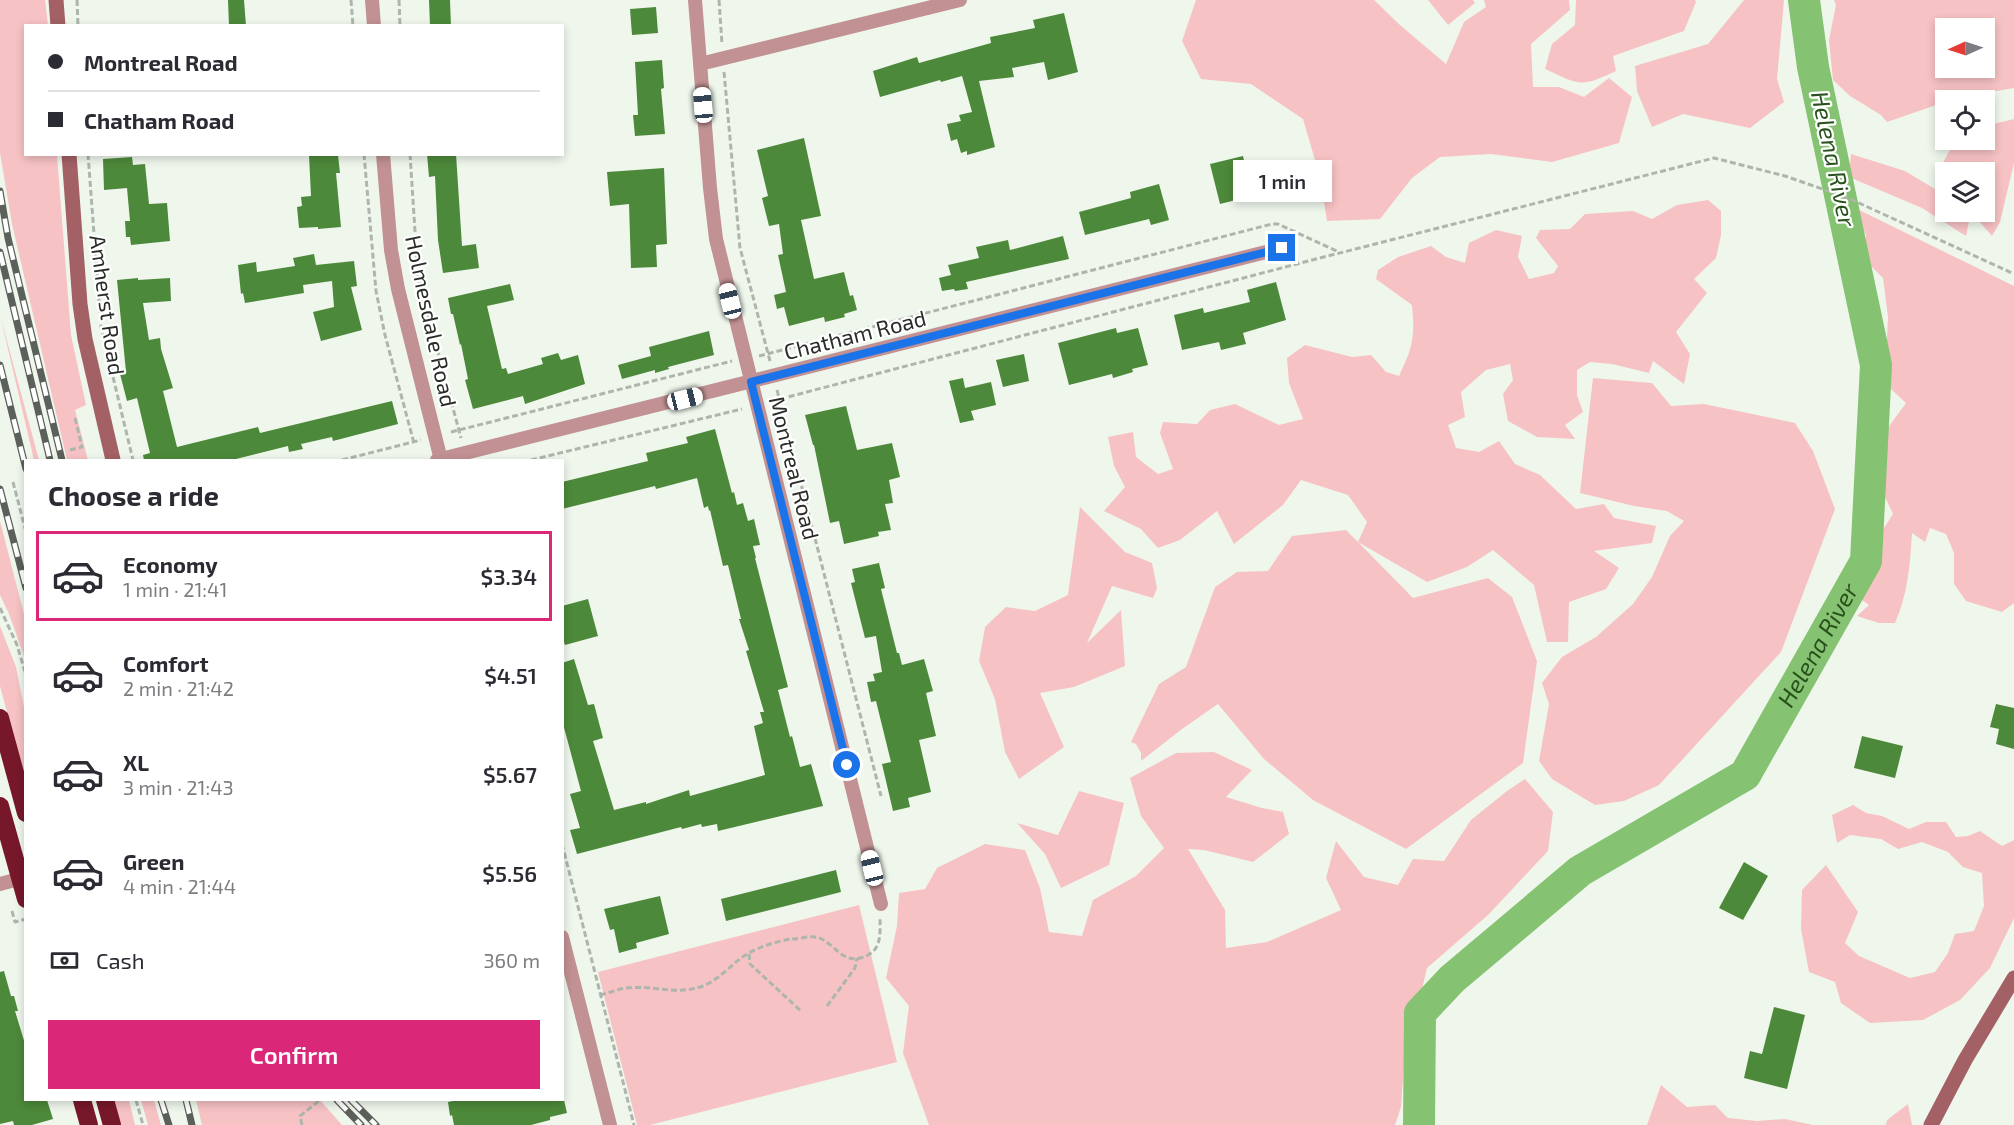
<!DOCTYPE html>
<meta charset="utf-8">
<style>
body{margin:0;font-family:"Exo 2",sans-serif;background:#f2f2f3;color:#2b2b33;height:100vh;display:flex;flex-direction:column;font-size:22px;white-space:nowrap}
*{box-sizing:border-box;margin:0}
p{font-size:20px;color:#7c7c81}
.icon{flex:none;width:33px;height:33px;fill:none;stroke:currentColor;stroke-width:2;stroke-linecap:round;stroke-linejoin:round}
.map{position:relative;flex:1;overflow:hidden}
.side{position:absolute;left:24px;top:459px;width:540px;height:642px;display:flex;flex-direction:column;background:#fff;border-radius:0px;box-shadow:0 3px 9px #0003}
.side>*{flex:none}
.top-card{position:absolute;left:24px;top:24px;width:540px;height:132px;border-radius:0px;box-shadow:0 3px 9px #0003;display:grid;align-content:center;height:132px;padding:0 24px;background:#fff}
.needle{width:39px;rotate:267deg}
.buttons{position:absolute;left:1935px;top:18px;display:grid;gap:12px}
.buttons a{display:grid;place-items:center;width:60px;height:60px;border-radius:0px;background:#fff;box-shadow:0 3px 9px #0003;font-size:30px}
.end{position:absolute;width:27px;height:27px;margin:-14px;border:8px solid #1a73e8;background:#fff;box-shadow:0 0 0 3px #fff}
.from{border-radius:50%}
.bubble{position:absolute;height:42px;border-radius:0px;background:#fff;box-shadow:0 3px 9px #0003;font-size:20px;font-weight:600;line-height:42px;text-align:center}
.car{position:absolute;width:18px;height:36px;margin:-18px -9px;border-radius:8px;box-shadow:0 0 4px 2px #0007;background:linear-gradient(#fff 24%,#345 0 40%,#fff 0 76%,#345 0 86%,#fff 0)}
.top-card b{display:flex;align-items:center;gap:21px;height:57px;font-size:22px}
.top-card b+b{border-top:2px solid #e1e1e2}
.top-card i{width:15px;height:15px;background:#2b2b33}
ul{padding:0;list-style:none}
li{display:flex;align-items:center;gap:18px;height:90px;margin:0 12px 9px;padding:0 12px;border:3px solid transparent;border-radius:0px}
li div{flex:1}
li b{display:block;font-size:22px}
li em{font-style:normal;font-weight:600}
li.active{border-color:#db2777}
li>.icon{width:54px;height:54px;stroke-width:1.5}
h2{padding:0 24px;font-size:27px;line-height:72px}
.pay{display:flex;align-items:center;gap:15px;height:66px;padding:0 24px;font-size:22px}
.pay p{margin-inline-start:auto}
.action{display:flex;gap:12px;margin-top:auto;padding:12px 24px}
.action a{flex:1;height:69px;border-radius:0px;background:#db2777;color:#fff;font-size:24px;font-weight:600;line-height:69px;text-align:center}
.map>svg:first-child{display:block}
.green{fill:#f7c2c4;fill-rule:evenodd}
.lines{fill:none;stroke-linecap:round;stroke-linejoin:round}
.river{stroke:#85c372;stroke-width:32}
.building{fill:#4d893a}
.path{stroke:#aeb5ad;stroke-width:3;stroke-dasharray:6 3;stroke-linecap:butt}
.street{stroke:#c19193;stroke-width:14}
.secondary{stroke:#a36065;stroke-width:15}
.highway{stroke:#77182a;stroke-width:18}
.rail-casing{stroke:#5c605b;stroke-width:7}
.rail{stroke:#fff;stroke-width:4.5;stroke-dasharray:14;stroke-linecap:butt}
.route{stroke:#1a73e8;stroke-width:8}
.labels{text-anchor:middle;stroke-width:4.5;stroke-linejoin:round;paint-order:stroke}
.street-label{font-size:22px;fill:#292c28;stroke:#fff}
.water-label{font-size:24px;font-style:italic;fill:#28511b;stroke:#fff}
</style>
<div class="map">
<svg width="2014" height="1125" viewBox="0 0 2014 1125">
<rect width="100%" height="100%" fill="#eff7ed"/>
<path class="green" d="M 0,0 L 45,0 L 48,25 L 26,26 L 26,154 L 57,155 L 71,335 L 86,405 L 75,410 L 88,460 L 67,460 L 12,224 L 0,153 Z
M 1196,0 L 1374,0 L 1400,25 L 1446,64 L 1464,22 L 1486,7 L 1484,0 L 1569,0 L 1570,10 L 1531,44 L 1533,87 L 1559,87 L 1584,97 L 1609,78 L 1632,97 L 1619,143 L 1552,162 L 1491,154 L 1440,157 L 1412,178 L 1380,219 L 1327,221 L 1320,177 L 1303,119 L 1251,84 L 1201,79 L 1182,41 Z
M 1428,0 L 1473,0 L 1475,3 L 1448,25 Z
M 1576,0 L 1695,0 L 1696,2 L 1684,31 L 1613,56 L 1616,71 C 1580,88 1580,85 1545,69 L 1552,44 L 1575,25 Z
M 1744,0 L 1784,0 L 1777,79 L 1784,102 L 1750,128 L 1683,114 L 1652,127 L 1637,91 L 1635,66 L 1708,44 Z
M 1834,0 L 2014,0 L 2014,88 L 1946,100 L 1945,102 L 1887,122 L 1881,115 L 1850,96 L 1833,80 L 1829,40 L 1836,5 ZM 1946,28 L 1984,28 L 1984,68 L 1946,68 Z
M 2014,119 L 2014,163 L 2000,222 L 1992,236 L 1971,212 L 1966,236 L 1922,208 L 1849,177 L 1851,154 L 1905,171 L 1935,189 L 1944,161 L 1955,140 L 1984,140 L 1985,126 ZM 1946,172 L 1984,172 L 1984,212 L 1946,212 Z
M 1708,200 L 1721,211 L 1721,235 L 1716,258 L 1694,279 L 1707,293 L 1676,332 L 1690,354 L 1684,384 L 1653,361 L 1649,373 L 1612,364 L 1590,362 L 1577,370 L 1577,395 L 1583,412 L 1565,425 L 1575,439 L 1537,437 L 1508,421 L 1503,394 L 1513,380 L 1510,364 L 1486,370 L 1461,392 L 1465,417 L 1448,425 L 1456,448 L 1479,452 L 1499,441 L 1515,464 L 1540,475 L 1576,509 L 1604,504 L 1614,518 L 1656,526 L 1652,543 L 1594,551 L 1619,568 L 1606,589 L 1569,602 L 1568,642 L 1547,642 L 1534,585 L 1493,550 L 1467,567 L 1427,582 L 1358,542 L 1413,598 L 1488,578 L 1512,597 L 1537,661 L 1523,763 L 1406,849 L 1313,800 L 1264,759 L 1218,704 L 1182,729 L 1141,761 L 1141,753 L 1136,744 L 1131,742 L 1159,684 L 1186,667 L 1215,587 L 1237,572 L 1268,571 L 1292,536 L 1346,530 L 1358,542 L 1367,522 L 1348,495 L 1301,480 L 1283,505 L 1234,544 L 1217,511 L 1180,540 L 1158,548 L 1141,529 L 1104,511 L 1125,487 L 1114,466 L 1108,437 L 1133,432 L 1136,457 L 1158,474 L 1173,469 L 1160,433 L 1163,422 L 1197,424 L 1210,410 L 1235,404 L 1279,425 L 1303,419 L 1289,383 L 1287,358 L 1305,345 L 1352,357 L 1371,355 L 1386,372 L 1399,376 C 1413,347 1415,337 1412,305 L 1376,279 L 1378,270 L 1398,257 L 1431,246 L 1446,257 L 1465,263 L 1469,243 L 1496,230 L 1522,236 L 1518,257 L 1529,279 L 1554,273 L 1558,266 L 1536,238 L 1540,230 L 1570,229 L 1585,214 L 1633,211 L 1652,219 L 1677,205 Z
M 1855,208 L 2014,286 L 2014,603 L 2002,612 L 1966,601 L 1954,584 L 1954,553 L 1946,534 L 1930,528 L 1925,542 L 1912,533 C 1910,564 1908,594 1895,623 L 1879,623 L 1857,616 L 1869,605 L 1859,598 L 1880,557 L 1882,531 L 1893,514 L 1885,497 L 1883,462 L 1887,429 L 1906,403 L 1890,388 L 1886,358 L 1888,317 L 1883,278 L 1866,261 L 1866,235 Z
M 0,315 L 39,460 L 34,460 Z
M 1593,378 L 1652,383 L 1671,406 L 1704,404 L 1795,423 L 1813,451 L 1835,509 L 1781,652 L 1659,785 L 1624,801 L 1595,805 L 1552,779 L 1539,761 L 1549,704 L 1542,683 L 1562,657 L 1596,637 L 1633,604 L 1652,577 L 1670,536 L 1684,521 L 1667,511 L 1634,506 L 1580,493 Z
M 1080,507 L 1125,552 L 1152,563 L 1157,588 L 1153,598 L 1112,586 L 1087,643 L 1121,610 L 1125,666 L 1074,687 L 1040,693 L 1064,747 L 1019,779 L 1005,752 L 995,699 L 979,661 L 985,627 L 1006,607 L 1035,611 L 1068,595 Z
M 0,521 L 25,618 L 25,659 L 9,614 L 0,595 Z
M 0,626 L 16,667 L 25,712 L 25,779 L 0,686 Z
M 1214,752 L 1252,770 L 1226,797 L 1262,808 L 1283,812 L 1289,834 L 1253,862 L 1204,850 L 1188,849 L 1225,910 L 1226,948 L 1267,942 L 1341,910 L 1326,878 L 1336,841 L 1364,877 L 1398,885 L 1413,859 L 1444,861 L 1471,820 L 1507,791 L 1525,779 L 1553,812 L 1548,851 L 1488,915 L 1427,968 L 1404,1066 L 1401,1107 L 1395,1125 L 929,1125 L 903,1053 L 909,1006 L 886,978 L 897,926 L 899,893 L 925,889 L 937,868 L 985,844 L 1025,850 L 1040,888 L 1049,932 L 1082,936 L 1093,900 L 1136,876 L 1164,848 L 1141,816 L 1130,778 L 1176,753 Z
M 1079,791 L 1124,803 L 1109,865 L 1061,888 L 1045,854 L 1017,823 L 1058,835 Z
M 1853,805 L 1866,813 L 1882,816 L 1909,829 L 1926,822 L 1946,822 L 1956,837 L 1968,836 L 1980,831 L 2002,846 L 2014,840 L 2014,918 L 1990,968 L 1960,1000 L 1923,1020 L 1870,1023 L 1841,1003 L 1835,982 L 1809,972 L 1801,929 L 1802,890 L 1826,865 L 1858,912 L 1845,943 L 1859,956 L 1910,978 L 1935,972 L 1948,953 L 1955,934 L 1974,931 L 1984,906 L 1982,873 L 1963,867 L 1948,852 L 1922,842 L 1898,849 L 1881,839 L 1850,835 L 1837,843 L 1832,815 Z
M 859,905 L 897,1062 L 650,1125 L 637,1125 L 598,972 Z
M 1661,1085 L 1687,1107 L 1715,1105 L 1728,1118 L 1757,1121 L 1785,1119 L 1813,1125 L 1647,1125 Z
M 112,1100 L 129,1100 L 135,1125 L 119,1125 Z
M 141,1100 L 154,1100 L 161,1125 L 148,1125 Z
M 196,1100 L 320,1100 L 342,1125 L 202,1125 Z
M 1908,1104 L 1912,1125 L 1886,1125 L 1887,1120 Z"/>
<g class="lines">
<path class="river" id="s1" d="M 1419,1125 L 1420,1013 L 1452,979 L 1580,871 L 1745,775 L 1866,561 L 1876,365 L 1813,67 L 1804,0"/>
</g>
<path class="building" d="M 228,0 L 244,0 L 246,26 L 229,26 Z
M 429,0 L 450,0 L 451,26 L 430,26 Z
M 656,7 L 658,33 L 632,35 L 630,9 Z
M 1064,13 L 1078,72 L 1048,80 L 1044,62 L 1012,68 L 1014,77 L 979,81 L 995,147 L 967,155 L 967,151 L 961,153 L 957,139 L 951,141 L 947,124 L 961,121 L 959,115 L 972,112 L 962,76 L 941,82 L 940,80 L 880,97 L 873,71 L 917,57 L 919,63 L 991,43 L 990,37 L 1035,28 L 1033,20 Z
M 662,60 L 664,88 L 661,89 L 665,134 L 635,136 L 633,115 L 638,115 L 635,62 Z
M 804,138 L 821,216 L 801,220 L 814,279 L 844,272 L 850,296 L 853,295 L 857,310 L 844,314 L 845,317 L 825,322 L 824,317 L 789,326 L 784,307 L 777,309 L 774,295 L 786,292 L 778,255 L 783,254 L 779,224 L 769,226 L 762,198 L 768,196 L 757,150 Z
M 427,154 L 456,154 L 462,246 L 476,244 L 479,268 L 443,273 L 438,240 L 435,176 L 429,177 Z
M 309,155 L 338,155 L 340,173 L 336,173 L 341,227 L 318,229 L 318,227 L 299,228 L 297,207 L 302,206 L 301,197 L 311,196 Z
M 1243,156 L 1252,196 L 1220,204 L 1210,164 Z
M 132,157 L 133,165 L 145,164 L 149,204 L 167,203 L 170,241 L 131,245 L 130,237 L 126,237 L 125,221 L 130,221 L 127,188 L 104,190 L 103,159 Z
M 664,168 L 667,244 L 656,245 L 657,267 L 631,268 L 629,204 L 610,206 L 607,172 Z
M 1159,184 L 1169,220 L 1151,225 L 1149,219 L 1085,235 L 1079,212 L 1131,198 L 1130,192 Z
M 1063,236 L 1069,259 L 966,282 L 968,289 L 955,291 L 954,289 L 942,291 L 939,278 L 951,275 L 948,265 L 979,258 L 976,247 L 1008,240 L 1010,250 Z
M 314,254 L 316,265 L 354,261 L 357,286 L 351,287 L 362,330 L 321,341 L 313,312 L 334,307 L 332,281 L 303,285 L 304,293 L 245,303 L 243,293 L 241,294 L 238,265 L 256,262 L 257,272 L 295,266 L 293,258 Z
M 138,278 L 138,280 L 170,278 L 171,301 L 143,303 L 149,340 L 160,338 L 161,349 L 173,388 L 163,391 L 177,447 L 258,427 L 260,433 L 392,401 L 398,424 L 333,441 L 332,437 L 301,444 L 303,449 L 289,452 L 288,446 L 232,460 L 144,460 L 143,455 L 150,453 L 137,398 L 127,401 L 120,374 L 126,372 L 117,280 Z
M 1276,282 L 1286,320 L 1243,333 L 1246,344 L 1221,350 L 1219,342 L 1182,350 L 1174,315 L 1203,308 L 1204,313 L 1250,302 L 1247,290 Z
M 510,284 L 514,300 L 487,306 L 502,369 L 506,368 L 508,374 L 543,364 L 541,358 L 558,353 L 561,360 L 578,355 L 585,384 L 525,404 L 523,396 L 473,409 L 465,380 L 468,379 L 461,344 L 460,345 L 453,314 L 451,314 L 448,298 Z
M 1116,328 L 1117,333 L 1138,328 L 1148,365 L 1132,369 L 1133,372 L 1113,378 L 1112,374 L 1069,385 L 1058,343 Z
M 709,331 L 714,355 L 668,367 L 669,369 L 655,373 L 655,370 L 622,379 L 618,365 L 651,356 L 649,347 Z
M 1024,354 L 1029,381 L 1003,387 L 996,360 Z
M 963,378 L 965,388 L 991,382 L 996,405 L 971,411 L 974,420 L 960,423 L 949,381 Z
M 846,406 L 857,450 L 892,443 L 900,477 L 889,480 L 893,503 L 885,504 L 891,530 L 878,532 L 879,536 L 844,544 L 839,521 L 830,523 L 814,445 L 813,445 L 805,415 Z
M 715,429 L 732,493 L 734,492 L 737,505 L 743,503 L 748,521 L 754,519 L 760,545 L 753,546 L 756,558 L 755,558 L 788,687 L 778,690 L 790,737 L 792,736 L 800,767 L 811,764 L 823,806 L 718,831 L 717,824 L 702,827 L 701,824 L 682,829 L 681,827 L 577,854 L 570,830 L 580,828 L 570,794 L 581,791 L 562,720 L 562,663 L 574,659 L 588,705 L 594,704 L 603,738 L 593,741 L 614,810 L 646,802 L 646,804 L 689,790 L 690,796 L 765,775 L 754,726 L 763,723 L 760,712 L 764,712 L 746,651 L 749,650 L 739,619 L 741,619 L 728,565 L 723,566 L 710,510 L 709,511 L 708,506 L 704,508 L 697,478 L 656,489 L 655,486 L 562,509 L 562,482 L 648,461 L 646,453 L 688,443 L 686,437 Z
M 879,563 L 885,588 L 881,589 L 897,653 L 899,653 L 902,665 L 924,659 L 933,691 L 926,693 L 936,736 L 919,740 L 931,792 L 908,798 L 910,807 L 893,811 L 882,764 L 891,762 L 876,701 L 871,702 L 867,682 L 875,681 L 873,674 L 882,672 L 876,636 L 865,638 L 851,583 L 855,582 L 852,569 Z
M 588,599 L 598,636 L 565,645 L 562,637 L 562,606 Z
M 1996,704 L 2014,708 L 2014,749 L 1996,744 L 1999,729 L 1990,727 Z
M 1862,736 L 1903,746 L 1895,778 L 1854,768 Z
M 1744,862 L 1768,876 L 1743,920 L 1719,908 Z
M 836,870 L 841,892 L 726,921 L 721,899 Z
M 660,896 L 669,934 L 636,943 L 637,948 L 619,953 L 614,929 L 610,930 L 604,909 Z
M 4,971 L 11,996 L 14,996 L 18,1011 L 15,1011 L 26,1047 L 26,1100 L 47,1100 L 53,1119 L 32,1125 L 14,1125 L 13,1121 L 0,1124 L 0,972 Z
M 1774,1007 L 1805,1015 L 1787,1089 L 1744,1078 L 1750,1051 L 1762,1054 Z
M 458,1100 L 564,1100 L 567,1113 L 550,1117 L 550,1120 L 531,1125 L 454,1125 L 452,1115 L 450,1116 L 448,1102 Z"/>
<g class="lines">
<path class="path" d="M 77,0 L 78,26
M 351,0 L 353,26
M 399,0 L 400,26
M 719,0 L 722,44
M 724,72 L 740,248 L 770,361
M 88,154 L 101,327 L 133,460
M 364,154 L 376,291 L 385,335 L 414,443
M 410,154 L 418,277 L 461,438
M 759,356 L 1272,224 L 1278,224 L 1339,252
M 777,390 L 881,796
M 780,399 L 1316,259 L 1714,158 L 1785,176 L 1848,198 L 2014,274
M 451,432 L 732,361
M 70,450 L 82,447 L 75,418
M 342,460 L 421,440
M 531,460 L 742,409
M 13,482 L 26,532
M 0,608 L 17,645 L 26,675
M 562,844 L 634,1125
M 12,911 L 15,922 L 26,919
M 749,954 L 750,964 L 801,1011
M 600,995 C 609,993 618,989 627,988 C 652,985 676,995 700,987 C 716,982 728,968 741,958 C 755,948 776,941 792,939 C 799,939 808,936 815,937 C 834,939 841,969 868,955 C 882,948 880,931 880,918
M 827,1006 L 855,968 L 857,958
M 136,1100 L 143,1125
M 302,1125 L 300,1116 L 320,1100"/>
<path class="street" d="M 372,0 L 374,26
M 695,0 L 710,188 L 716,239 L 881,904
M 700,64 L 960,0
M 383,154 L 391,250 L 398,289 L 441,460
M 437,460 L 1282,248
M 0,884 L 26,877
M 562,937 L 610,1125"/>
<path class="secondary" d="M 56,0 L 58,26
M 69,154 L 80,304 L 85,339 L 113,460
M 1931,1125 L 1965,1060 L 2014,978"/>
<path class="highway" d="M 0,718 L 26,813
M 0,806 L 26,899
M 82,1100 L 89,1125
M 105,1100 L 112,1125"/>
<defs>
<path id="rail" d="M 0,191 L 8,238 L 62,460
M 0,252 L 50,460
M 0,365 L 26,469
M 0,489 L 26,588
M 161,1100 L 169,1125
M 186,1100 L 192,1125
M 337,1100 L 361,1125
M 351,1100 L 376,1125"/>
</defs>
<use href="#rail" class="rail-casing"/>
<use href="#rail" class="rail"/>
</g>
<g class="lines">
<path class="route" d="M 847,765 L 751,382 L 1282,248"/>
</g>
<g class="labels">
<g class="street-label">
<text transform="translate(107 305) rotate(82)" y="8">Amherst Road</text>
<text transform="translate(431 321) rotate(78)" y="8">Holmesdale Road</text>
<text transform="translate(855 335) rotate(-14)" y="8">Chatham Road</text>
<text transform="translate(794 468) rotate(76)" y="8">Montreal Road</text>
</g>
<g class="water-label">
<text transform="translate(1833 159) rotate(78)" y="8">Helena River</text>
<text dy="8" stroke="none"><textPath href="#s1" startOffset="666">Helena River</textPath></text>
</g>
</g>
</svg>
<div class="buttons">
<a><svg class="needle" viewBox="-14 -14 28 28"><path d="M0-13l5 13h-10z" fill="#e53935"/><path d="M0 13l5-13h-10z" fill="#7c7c81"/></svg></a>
<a><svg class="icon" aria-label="locate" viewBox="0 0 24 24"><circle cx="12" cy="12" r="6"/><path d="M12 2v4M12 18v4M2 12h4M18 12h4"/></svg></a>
<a><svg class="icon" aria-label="layers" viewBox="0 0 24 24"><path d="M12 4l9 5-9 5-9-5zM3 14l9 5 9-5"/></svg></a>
</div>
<i class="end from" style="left:847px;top:765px"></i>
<i class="end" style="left:1282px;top:248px"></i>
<div class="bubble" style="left:1233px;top:160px;width:99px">1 min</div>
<i class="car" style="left:703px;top:105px;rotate:355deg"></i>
<i class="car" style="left:730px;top:301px;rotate:346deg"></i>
<i class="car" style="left:685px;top:399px;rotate:76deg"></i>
<i class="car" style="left:872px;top:868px;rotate:346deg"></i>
<div class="top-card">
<b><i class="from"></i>Montreal Road</b>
<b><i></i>Chatham Road</b>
</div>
<section class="side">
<h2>Choose a ride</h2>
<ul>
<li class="active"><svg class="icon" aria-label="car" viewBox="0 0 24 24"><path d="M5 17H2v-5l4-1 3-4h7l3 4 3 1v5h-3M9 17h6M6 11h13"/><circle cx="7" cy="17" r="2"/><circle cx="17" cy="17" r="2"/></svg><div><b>Economy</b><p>1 min · 21:41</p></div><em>$3.34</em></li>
<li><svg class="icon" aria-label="car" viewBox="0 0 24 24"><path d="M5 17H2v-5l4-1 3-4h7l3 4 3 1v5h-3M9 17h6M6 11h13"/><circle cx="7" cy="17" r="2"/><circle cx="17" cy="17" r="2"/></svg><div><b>Comfort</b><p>2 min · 21:42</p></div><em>$4.51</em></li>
<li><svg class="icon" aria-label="car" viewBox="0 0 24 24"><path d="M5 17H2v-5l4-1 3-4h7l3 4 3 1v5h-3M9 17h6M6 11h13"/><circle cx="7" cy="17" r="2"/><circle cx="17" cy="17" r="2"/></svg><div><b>XL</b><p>3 min · 21:43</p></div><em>$5.67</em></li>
<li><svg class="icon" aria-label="car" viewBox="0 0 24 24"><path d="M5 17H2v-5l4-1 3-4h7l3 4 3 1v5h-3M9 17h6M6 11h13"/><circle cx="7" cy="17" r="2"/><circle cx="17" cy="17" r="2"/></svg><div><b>Green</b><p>4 min · 21:44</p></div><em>$5.56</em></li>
</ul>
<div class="pay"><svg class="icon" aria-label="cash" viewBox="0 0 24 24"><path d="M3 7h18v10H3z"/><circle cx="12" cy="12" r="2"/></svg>Cash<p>360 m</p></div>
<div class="action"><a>Confirm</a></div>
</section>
</div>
